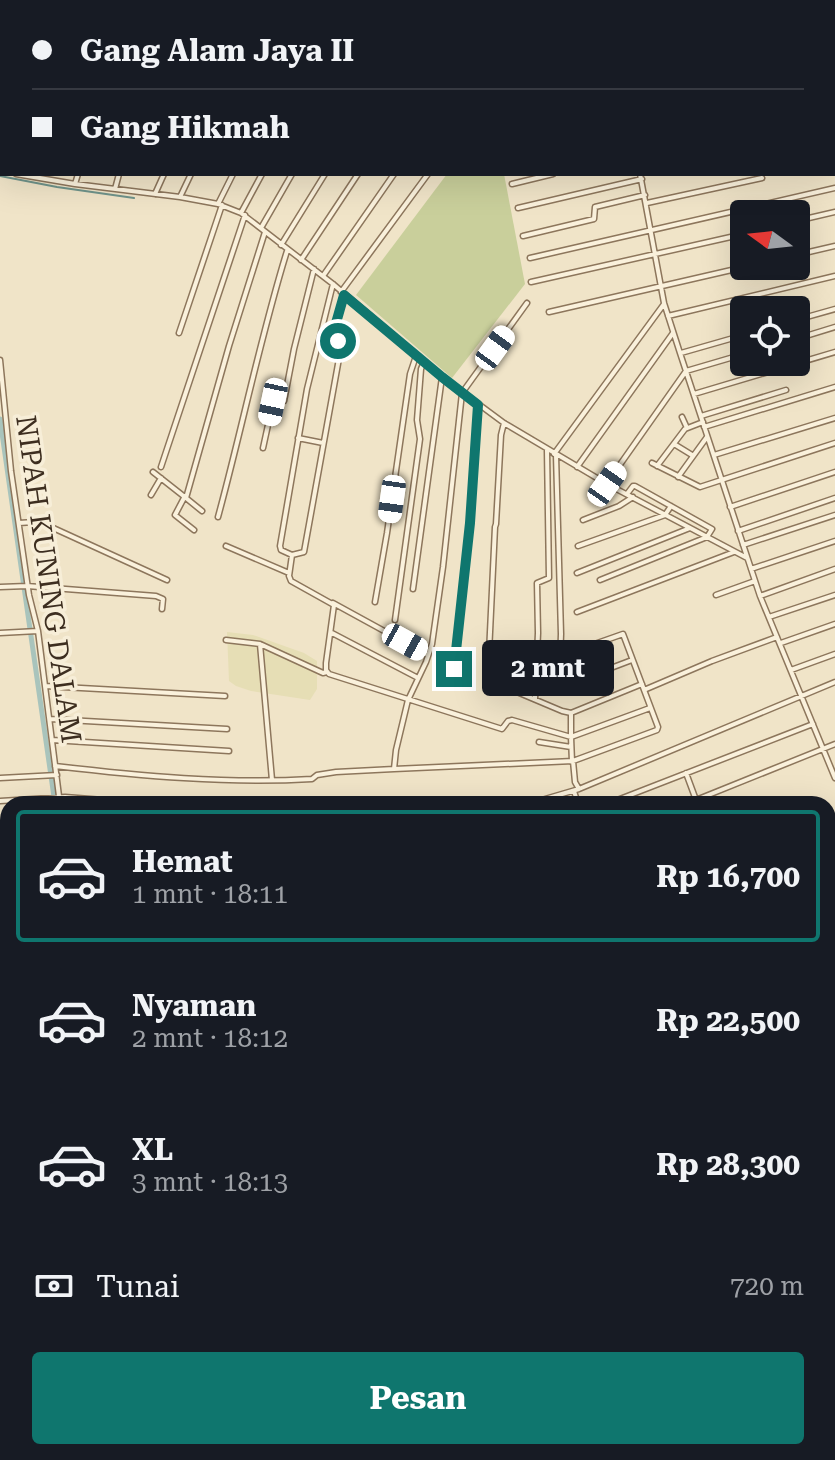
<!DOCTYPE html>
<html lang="id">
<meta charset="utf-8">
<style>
body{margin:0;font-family:"Roboto Serif",serif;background:#242831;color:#f1f3f6;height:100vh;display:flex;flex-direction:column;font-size:30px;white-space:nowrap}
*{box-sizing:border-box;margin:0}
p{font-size:26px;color:#9ea1a6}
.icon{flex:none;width:44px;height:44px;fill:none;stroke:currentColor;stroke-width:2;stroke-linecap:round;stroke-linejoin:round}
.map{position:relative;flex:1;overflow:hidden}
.sheet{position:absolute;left:0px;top:796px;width:836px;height:664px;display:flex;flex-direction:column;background:#171b24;border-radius:24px 24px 0 0;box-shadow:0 8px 32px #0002}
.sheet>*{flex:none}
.hud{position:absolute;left:0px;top:0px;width:836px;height:176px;box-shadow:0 8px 32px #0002;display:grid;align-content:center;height:176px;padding:0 32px;background:#171b24}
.needle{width:52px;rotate:285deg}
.buttons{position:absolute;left:730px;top:200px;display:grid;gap:16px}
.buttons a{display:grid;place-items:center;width:80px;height:80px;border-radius:8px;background:#171b24;box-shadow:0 8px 32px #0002;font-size:40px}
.end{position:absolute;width:36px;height:36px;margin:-18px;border:10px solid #0f766e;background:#fff;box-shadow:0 0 0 4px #fff}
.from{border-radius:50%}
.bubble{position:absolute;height:56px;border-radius:8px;background:#171b24;box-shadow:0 8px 32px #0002;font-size:26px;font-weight:700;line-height:56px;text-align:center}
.car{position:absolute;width:24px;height:48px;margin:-24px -12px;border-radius:10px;box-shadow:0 0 6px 2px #0007;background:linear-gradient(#fff 24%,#345 0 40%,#fff 0 76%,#345 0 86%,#fff 0)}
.hud b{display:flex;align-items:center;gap:28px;height:76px;font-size:30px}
.hud b+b{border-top:2px solid #363941}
.hud i{width:20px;height:20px;background:#f1f3f6}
ul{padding:14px 0 0;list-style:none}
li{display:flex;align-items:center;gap:24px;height:132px;margin:0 16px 12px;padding:0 16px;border:4px solid transparent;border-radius:8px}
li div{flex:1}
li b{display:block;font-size:30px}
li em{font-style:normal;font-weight:700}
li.active{border-color:#0f766e}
li>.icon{width:72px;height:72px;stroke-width:1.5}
.pay{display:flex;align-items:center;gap:20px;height:88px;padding:0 32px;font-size:30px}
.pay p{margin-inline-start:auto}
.cta{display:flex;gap:16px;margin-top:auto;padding:16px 32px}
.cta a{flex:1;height:92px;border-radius:8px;background:#0f766e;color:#fff;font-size:32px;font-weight:700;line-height:92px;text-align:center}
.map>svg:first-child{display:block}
.farmland{fill:#e6deb5}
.green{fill:#c9cf9b}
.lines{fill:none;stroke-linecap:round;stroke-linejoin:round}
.stream{stroke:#6f938a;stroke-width:2}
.canal{stroke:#a9c4bc;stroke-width:5}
.river{stroke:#a9c4bc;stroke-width:8}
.minor-casing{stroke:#8d765c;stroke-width:7}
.minor{stroke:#faf1dc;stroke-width:4}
.route{stroke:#0f766e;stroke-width:10}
.labels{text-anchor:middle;stroke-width:7;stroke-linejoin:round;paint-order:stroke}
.street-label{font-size:28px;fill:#3d2e20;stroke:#f7eed8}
</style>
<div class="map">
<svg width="835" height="1460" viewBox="0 0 835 1460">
<rect width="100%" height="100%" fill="#f0e4c8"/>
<path class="farmland" d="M 227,632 L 253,635 L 304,653 L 317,661 L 317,689 L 310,700 L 251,691 L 236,686 L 229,681 Z"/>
<path class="green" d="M 447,174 L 504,174 L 525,284 L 452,378 L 356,295 Z"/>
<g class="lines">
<path class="stream" d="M 0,176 L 57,187 L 134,198"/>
<path class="canal" d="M 0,419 L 55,804
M 151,1452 L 154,1460"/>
<path class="river" d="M 0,1167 L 8,1168"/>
<defs>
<path id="minor" d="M 476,0 L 476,2
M 610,0 L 610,2
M 0,2 L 11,0
M 43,2 L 43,0
M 113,2 L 114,0
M 141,2 L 141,0
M 174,2 L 175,0
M 256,2 L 257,0
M 290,2 L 291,0
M 321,2 L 322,0
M 358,2 L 359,0
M 394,2 L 395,0
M 427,2 L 429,0
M 466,2 L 468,0
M 567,2 L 578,0
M 645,2 L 656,0
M 834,7 L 835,7
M 0,44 L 2,36
M 834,44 L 835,44
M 834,93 L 835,93
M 834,126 L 835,126
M 0,132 L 2,126
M 0,171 L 2,171
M 16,174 L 75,184 L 180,197 L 218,204 L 241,213 L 333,284 L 442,377 L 504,423 L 607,484 L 747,558
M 640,174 L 664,303 L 680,353 L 760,596 L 835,778
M 75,184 L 78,174
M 512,184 L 553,174
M 115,189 L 119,174
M 155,194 L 164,174
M 180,197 L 191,174
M 647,203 L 762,178
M 218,204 L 233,174
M 518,208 L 642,179
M 241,213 L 262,174
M 796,221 L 835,212
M 261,228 L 292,174
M 523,236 L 594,219 L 595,207 L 645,195
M 281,245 L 325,174
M 796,255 L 835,246
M 530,258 L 835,188
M 301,260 L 358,174
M 323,276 L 394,174
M 531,282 L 744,234
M 341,292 L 428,174
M 527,303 L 462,393 L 443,567 L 432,644 L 426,662 L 408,700 L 396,750 L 394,769 L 573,761 L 657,730 L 658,727 L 623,634 L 572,652 L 572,681 L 574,682 L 632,660
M 549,312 L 749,266
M 668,316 L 835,276
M 796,320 L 835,309
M 179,333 L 222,205
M 796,339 L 835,327
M 681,353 L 744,335
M 0,360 L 11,471 L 29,595 L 38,631 L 60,804
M 694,394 L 835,352
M 701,416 L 786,390
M 682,417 L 687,428
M 704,427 L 835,387
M 298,438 L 323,443
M 674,444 L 692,455
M 263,448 L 273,402 L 284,401 L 294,349 L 314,269
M 554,454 L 664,304
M 556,455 L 561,634 L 559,692
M 714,455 L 835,418
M 652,463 L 700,487 L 835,443
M 657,466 L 685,429 L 703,422
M 161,467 L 245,215
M 577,467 L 673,333
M 153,472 L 186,498 L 229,346 L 265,232
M 678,477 L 707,437
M 607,483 L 686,371 L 744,354
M 151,495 L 161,478
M 185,496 L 175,515 L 194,530
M 186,498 L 202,511
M 730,507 L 835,472
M 218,517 C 242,429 260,338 287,251
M 583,520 L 619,506 L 633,497
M 19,523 L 34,522 L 51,527 L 167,580
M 738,531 L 835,498
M 743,545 L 835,515
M 226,546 L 289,573
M 578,546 L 665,515 L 671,506
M 292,555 L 289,576 L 291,581 L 334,605 L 326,663 L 326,670 L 329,674 L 502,729 L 508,721 L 512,720 L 571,737 L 572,762
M 292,555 L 281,550 L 280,546 L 307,389 L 333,284
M 292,555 L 304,552 L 340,353 C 340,341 335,341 333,332 L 344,295
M 751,569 L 835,541
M 577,573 L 690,528
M 600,580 L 707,537 L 712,529 L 635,486 L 633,486 L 627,494
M 0,587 L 27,586 L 156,596 L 163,599 L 162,609
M 413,589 L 442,377
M 716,595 L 755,581
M 760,596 L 835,569
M 375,602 L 387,533 L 410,374 L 416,356
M 333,603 L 428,655
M 577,612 L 734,552
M 769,617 L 835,595
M 395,620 L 420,439 L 417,420 L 421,369 L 424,362
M 0,633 L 38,631
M 332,633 L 418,678
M 226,640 L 260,644 L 323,673 L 327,672
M 781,643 L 835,624
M 260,644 L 272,780
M 489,653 L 495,527 L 496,524 L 501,435 L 504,423
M 454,669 L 470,523 L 478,405
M 791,670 L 835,654
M 45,686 L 225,696
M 644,690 L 712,661 L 777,637
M 517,692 L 562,711 L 571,713 L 642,684
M 535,699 L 538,633 L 537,583 L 549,578 L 547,450
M 571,713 L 571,737 L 650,708
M 50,719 L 227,729
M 52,740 L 229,751
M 539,742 L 571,747
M 573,761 L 575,782 L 579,789
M 55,766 C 141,776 227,784 312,779 L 317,775 L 336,772 L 394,769
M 686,773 L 696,800
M 0,778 L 57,775
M 574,791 L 578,804
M 0,801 L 65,797 L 154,804
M 528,804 L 579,789 L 835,682
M 607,804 L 813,724
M 686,804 L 835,744
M 828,844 L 835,841
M 828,876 L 835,873
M 828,913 L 835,911
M 828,977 L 835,975
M 828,1017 L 835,1014
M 828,1052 L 835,1049
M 828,1086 L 835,1083
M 828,1152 L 835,1149
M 0,1175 L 8,1175
M 828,1184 L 835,1182
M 828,1214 L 835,1211
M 828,1322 L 835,1334
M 155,1452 L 158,1460
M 410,1452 L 414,1460
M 412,1456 L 425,1452
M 498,1460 L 499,1460"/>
</defs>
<use href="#minor" class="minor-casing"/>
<use href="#minor" class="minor"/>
</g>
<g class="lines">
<path class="route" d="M 338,341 L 334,336 L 334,330 L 344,295 L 442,377 L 478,405 L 470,523 L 454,669"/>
</g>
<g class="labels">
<g class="street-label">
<text transform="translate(49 579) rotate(82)" y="10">NIPAH KUNING DALAM</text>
</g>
</g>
</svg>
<div class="buttons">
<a><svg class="needle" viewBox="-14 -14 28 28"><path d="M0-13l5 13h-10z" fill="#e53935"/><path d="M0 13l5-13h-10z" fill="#9ea1a6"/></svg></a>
<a><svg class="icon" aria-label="locate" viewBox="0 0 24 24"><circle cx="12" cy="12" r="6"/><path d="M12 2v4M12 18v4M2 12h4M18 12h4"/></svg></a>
</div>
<i class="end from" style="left:338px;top:341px"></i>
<i class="end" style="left:454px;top:669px"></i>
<div class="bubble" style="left:482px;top:640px;width:132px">2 mnt</div>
<i class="car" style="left:495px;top:348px;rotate:36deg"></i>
<i class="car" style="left:273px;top:402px;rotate:192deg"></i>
<i class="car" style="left:607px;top:484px;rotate:35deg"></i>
<i class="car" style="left:392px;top:499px;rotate:188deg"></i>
<i class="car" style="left:405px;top:642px;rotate:119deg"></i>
<div class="hud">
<b><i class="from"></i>Gang Alam Jaya II</b>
<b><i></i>Gang Hikmah</b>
</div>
<section class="sheet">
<ul>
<li class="active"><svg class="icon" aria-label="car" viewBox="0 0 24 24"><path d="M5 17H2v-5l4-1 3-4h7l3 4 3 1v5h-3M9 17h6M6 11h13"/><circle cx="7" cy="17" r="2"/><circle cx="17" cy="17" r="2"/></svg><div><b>Hemat</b><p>1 mnt · 18:11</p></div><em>Rp 16,700</em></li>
<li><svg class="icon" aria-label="car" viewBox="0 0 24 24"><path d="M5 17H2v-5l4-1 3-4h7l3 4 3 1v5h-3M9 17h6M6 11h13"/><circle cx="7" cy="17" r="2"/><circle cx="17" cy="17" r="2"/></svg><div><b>Nyaman</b><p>2 mnt · 18:12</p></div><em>Rp 22,500</em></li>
<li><svg class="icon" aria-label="car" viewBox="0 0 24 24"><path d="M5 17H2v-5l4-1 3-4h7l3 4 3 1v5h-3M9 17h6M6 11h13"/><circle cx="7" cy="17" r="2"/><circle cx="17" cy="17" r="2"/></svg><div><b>XL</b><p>3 mnt · 18:13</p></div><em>Rp 28,300</em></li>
</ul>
<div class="pay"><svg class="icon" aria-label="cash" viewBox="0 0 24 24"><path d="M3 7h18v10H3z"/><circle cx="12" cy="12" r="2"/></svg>Tunai<p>720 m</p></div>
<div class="cta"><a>Pesan</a></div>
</section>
</div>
